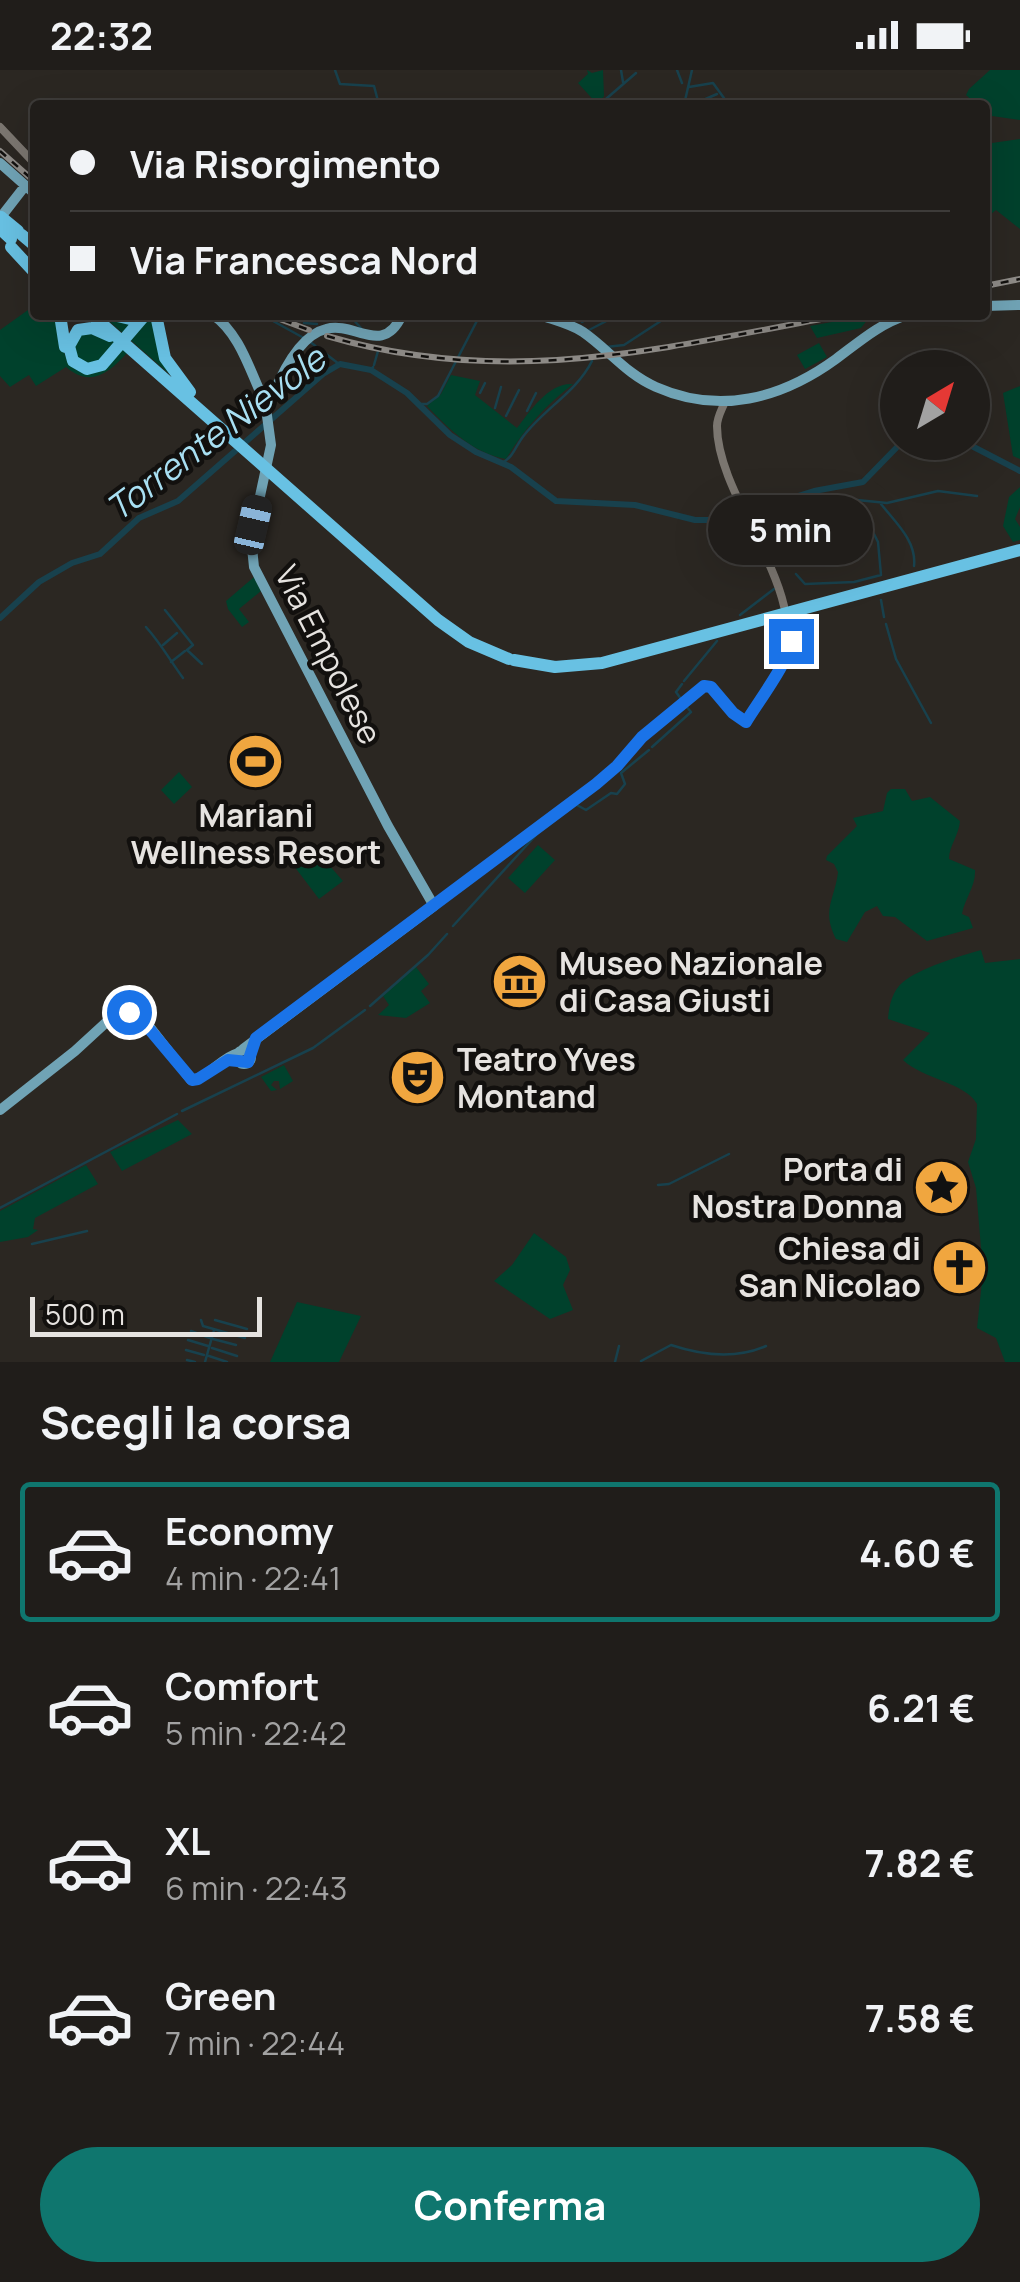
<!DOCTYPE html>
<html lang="it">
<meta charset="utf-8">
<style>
body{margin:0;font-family:Manrope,sans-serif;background:#282623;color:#f1f3f6;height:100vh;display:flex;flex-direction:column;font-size:38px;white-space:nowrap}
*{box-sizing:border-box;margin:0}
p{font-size:32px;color:#a2a2a2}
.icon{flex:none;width:55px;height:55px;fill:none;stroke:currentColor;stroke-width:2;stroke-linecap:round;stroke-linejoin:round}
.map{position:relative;height:1292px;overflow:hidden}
.sheet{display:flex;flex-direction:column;background:#201d1a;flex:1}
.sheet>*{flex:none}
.hud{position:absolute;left:30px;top:30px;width:960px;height:220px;border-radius:10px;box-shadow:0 10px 40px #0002,0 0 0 2px #3d3b39;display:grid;align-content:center;height:220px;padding:0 40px;background:#201d1a}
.needle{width:65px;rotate:38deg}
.controls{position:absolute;left:880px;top:280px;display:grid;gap:20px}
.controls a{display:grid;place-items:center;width:110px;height:110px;border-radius:50%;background:#201d1a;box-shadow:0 10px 40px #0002,0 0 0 2px #3d3b39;font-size:50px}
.scale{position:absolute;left:30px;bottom:25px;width:232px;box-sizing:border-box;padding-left:10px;border:5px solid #e6e3e0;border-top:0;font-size:28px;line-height:35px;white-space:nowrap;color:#e6e3e0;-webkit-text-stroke:8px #12100e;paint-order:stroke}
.end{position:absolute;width:45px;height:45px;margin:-22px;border:12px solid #1a73e8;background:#fff;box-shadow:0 0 0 5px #fff}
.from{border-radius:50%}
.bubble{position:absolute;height:70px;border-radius:35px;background:#201d1a;box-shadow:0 10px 40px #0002,0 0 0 2px #3d3b39;font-size:32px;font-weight:700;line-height:70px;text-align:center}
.car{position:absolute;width:30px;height:60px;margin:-30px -15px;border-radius:12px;box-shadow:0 0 8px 2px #0007;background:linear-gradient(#222 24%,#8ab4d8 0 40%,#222 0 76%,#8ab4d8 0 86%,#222 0)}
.hud b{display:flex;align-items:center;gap:35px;height:95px;font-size:38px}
.hud b+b{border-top:2px solid #3d3b39}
.hud i{width:25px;height:25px;background:#f1f3f6}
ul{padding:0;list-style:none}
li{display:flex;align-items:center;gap:30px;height:140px;margin:0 20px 15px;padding:0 20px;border:5px solid transparent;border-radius:10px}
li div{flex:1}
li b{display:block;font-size:38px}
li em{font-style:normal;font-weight:700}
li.on{border-color:#0f766e}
li>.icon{width:90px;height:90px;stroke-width:1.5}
h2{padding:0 40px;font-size:45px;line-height:120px}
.button{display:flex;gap:20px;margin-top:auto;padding:20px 40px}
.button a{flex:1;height:115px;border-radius:60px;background:#0f766e;color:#fff;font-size:40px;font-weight:700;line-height:115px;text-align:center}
.status{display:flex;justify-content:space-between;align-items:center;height:70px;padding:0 50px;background:#201d1a;direction:ltr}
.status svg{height:28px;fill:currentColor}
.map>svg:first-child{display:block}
.green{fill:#00412c}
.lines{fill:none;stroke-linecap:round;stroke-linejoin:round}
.stream{stroke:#18414d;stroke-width:2.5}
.river{stroke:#18414d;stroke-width:6}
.secondary{stroke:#7b7670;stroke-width:8}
.primary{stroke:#70a3b5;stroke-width:10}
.motorway{stroke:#68c1e3;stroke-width:12}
.rail-casing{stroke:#8e8b87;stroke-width:6}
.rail{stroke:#12100e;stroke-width:2.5;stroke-dasharray:8;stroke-linecap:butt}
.route{stroke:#1a73e8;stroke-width:12}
.labels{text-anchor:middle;stroke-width:9;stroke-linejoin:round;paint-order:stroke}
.street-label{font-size:32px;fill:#e6e3e0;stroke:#12100e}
.poi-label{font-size:32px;font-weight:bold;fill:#e6e3e0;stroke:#12100e;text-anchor:start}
.water-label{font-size:35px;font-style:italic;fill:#a8dff2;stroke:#12100e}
</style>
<div class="status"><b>22:32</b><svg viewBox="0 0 49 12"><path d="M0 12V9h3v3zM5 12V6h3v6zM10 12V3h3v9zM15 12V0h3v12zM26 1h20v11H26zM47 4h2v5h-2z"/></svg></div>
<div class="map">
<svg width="1020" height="1292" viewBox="0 0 1020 1292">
<rect width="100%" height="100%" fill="#2b2722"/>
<path class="green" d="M 587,0 L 592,3 L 603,0 L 604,26 L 598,35 L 578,13 L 588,4 Z
M 990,0 L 1020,0 L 1020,50 L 992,46 L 985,41 L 985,35 L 977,35 L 966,25 L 969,19 Z
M 1020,69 L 1020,159 L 996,140 L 985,149 L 985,74 Z
M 35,235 L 35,245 L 59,245 C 62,268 59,293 83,303 L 91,297 L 71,282 L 80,262 L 109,267 L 127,283 C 109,303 90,318 66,297 L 36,316 L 29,305 L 10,317 L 0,306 L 0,260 Z
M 102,245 L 151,245 L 175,309 Z
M 865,246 L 868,249 L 861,258 L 817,268 L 810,256 Z
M 819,273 L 827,287 L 805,299 L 797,285 Z
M 451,305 L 480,311 L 475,325 L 517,358 C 530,341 549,312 573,314 C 546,335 524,359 506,389 C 473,383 450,360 427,336 L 441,324 Z
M 1020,316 L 1020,389 L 1013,386 L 1003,323 Z
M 1020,417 L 1020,437 L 1015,449 L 1020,457 L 1020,470 L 1013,472 L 1003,456 L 1009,427 Z
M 254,507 L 261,521 L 239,539 L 249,552 L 242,557 L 228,539 L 226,531 Z
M 179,702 L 192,717 L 174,734 L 161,720 Z
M 891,719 L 905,719 L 912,731 L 930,727 L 960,751 C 959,765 949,776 949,789 L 975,800 C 976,816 965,828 962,844 L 969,847 L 973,858 L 927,871 L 895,847 L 883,846 L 877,836 L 865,842 L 847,872 L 836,869 C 821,840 835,829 838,802 L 834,794 L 826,790 L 827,786 L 857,756 L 853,748 L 883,741 L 887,723 Z
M 538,775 L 555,790 L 525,823 L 508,808 Z
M 315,779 L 343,811 L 319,829 L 294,796 Z
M 981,880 L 985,893 L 1020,889 L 1020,1292 L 1005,1292 L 996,1268 L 977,1258 L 983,1202 L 976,1118 L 968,1092 L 976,1069 L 977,1034 C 966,1013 923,1009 903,990 L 930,963 L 888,949 C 889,936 892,921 903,912 C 920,898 960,886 981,880 Z
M 416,897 L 429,914 L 421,921 L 430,933 L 406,948 L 378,945 L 389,935 L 383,926 Z
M 284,995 L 293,1011 L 280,1019 L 279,1011 L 274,1011 L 271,1015 L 277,1020 L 271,1021 L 261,1007 Z
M 178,1050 L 192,1064 L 122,1101 L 110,1082 Z
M 86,1095 L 98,1114 L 35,1148 L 33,1159 L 38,1160 L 28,1167 L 0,1172 L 0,1141 Z
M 534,1163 L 566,1187 L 570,1200 L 563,1215 L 573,1240 L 550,1249 L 494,1211 L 512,1195 Z
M 297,1232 L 361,1246 L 339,1292 L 270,1292 Z"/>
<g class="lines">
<path class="stream" d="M 335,0 L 340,14 L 374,16 L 378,31
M 621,0 L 623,12
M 677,0 L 682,13
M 689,17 L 713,13 L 729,35
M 599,35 L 636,3
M 684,35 L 692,0
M 692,35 L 717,24
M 349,245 L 361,258
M 733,245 L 735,250
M 566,248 L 573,245
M 273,251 L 302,267
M 582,252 L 596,245
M 304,253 L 317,254
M 589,260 L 618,245
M 309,271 L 339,294
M 606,277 L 624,275 L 670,245
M 374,295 L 378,281
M 371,300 L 373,297
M 480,323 L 485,313
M 418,334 L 427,334 L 438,326 L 480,245
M 495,338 L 501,317
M 527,341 L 536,323
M 506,346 L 519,320
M 502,393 C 513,387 515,378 522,368 C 543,339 576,323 592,291
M 881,434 C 895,452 917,471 914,496
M 796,504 L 805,514 L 854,512 L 881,505 L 878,472 L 857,430 L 887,433 L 938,421 L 977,426
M 881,530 L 884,547
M 165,540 L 193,575 L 187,580 L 202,594
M 740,545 L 774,519
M 886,554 L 896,589 L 931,653
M 146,557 C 162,575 169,589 183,608
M 163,575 L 177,563
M 171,592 L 185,581
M 684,611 L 717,571
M 681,629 L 676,622 L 682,614
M 652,677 L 691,642 L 685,635
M 556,749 L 575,734 L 586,740 L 611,723 L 617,724 L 625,714 L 621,703 L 649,680
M 453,856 L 537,764
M 370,936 L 428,885 L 447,864
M 182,1041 L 313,978 L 365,940
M 658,1115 L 669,1114 L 729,1084
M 0,1138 L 177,1044
M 32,1174 L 87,1161
M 201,1250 L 203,1256 L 245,1268
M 215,1250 L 247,1259
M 191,1261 L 210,1268
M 213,1269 L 236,1275
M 188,1270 L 208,1276
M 212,1278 L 237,1286
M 186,1280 L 204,1285
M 209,1286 L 227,1292
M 187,1290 L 195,1292
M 641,1291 L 671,1275 C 701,1285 736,1289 766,1276
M 205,1292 L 214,1260
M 615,1292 L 619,1276"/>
<path class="river" d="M 964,372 L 1020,401
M 0,548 L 39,512 L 72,493 L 100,484 L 139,448 L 178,431 L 323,304 L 340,294 L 371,300 L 407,323 L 450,365 L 476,382 L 511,397 L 556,431 L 635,435 L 695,450 L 722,450 L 814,421 L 863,412 L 902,372"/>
<path class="secondary" d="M 0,57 L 35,94
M 724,334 C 721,341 717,348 717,356 C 717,411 771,479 784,536
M 434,836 L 614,699 L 641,667 L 704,616 L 711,617 L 733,643 L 746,653 L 789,583 L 786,547"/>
<path class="primary" d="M 0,93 L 35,124
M 1,147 L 25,116
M 985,236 L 1020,235
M 213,245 C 239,263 249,298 262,326
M 540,245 C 554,250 571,254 583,262 C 609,280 626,304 656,317 C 719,345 781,329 836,289 C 859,272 879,254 907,245
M 273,325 C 282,303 300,265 326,259 C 355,251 383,287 402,245
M124.5 937a5.5 5.5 0 1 1 11 0a5.5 5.5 0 1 1-11 0Z
M 135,938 L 191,1010 C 209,1008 220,988 238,983
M 243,979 L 434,836 L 388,756 L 254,497 L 251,468 L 271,375 L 265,331
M237 987a7 7 0 1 1 14 0a7 7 0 1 1-14 0Z
M 0,1040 L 75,981 L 124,936"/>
<path class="motorway" d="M 1,147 L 18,161
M 0,159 L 11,169
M 22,165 L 35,176
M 11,177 L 35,203
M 60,245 L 65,277
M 92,245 L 438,550 L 469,572 L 509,589
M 113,245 L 130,249 L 140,245
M 156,245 L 165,288 L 190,322
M 110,266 L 92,258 L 78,260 L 69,276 L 73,291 L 87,299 L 102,295 L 145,245
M 514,590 L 555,597 L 602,593 L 1020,480"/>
<defs>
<path id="rail" d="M 0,81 L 35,112
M 985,216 L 1020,209
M 269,245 L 309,260
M 327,266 C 507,319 663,278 842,245"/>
</defs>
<use href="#rail" class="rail-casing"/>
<use href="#rail" class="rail"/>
</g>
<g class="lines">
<path class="route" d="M 129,942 L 140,948 L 192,1010 L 198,1009 L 228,990 L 248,992 L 256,968 L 596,714 L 617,696 L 642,667 L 704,616 L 711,617 L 733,643 L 746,652 C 758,632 790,590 791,571"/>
</g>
<defs>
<symbol id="stadium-disc" viewBox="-11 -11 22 22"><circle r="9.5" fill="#f0a63f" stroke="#12100e"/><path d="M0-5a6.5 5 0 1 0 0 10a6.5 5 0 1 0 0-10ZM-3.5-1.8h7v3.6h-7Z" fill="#111"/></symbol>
<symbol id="museum-disc" viewBox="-11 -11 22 22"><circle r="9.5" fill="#f0a63f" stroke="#12100e"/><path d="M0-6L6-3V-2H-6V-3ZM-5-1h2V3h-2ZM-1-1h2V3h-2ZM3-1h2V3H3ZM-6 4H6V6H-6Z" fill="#111"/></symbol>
<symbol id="theatre-disc" viewBox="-11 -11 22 22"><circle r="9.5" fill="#f0a63f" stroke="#12100e"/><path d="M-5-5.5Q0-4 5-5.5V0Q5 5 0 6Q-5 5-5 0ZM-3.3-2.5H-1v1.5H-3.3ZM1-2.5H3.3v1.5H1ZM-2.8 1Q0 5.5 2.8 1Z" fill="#111"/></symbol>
<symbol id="sight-disc" viewBox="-11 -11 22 22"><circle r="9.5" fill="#f0a63f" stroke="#12100e"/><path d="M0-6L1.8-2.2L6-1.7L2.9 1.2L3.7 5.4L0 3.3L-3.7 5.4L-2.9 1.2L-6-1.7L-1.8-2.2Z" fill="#111"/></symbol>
<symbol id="church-disc" viewBox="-11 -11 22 22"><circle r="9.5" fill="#f0a63f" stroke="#12100e"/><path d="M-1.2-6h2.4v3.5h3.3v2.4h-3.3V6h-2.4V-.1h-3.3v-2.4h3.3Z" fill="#111"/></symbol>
</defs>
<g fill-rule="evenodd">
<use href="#stadium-disc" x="224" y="660" width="63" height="63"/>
<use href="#museum-disc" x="488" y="880" width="63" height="63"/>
<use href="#theatre-disc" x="386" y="976" width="63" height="63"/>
<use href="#sight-disc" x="910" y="1086" width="63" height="63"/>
<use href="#church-disc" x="928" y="1166" width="63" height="63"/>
</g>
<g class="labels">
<g class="street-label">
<text transform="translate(328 585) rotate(63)" y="11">Via Empolese</text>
</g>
<g class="poi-label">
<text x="256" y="757" text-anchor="middle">Mariani<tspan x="256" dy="37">Wellness Resort</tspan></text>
<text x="559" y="905">Museo Nazionale<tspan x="559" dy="37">di Casa Giusti</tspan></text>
<text x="457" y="1001">Teatro Yves<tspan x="457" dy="37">Montand</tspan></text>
<text x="903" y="1111" text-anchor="end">Porta di<tspan x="903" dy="37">Nostra Donna</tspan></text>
<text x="921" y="1190" text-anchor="end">Chiesa di<tspan x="921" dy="37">San Nicolao</tspan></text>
</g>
<g class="water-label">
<text transform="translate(216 364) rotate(-37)" y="12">Torrente Nievole</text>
</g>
</g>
</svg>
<div class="controls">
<a><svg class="needle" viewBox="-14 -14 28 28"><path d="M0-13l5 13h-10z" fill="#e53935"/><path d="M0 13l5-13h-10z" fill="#a2a2a2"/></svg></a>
</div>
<div class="scale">500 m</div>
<i class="end from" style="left:129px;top:942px"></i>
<i class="end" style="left:791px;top:571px"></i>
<div class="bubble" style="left:708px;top:425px;width:165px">5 min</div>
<i class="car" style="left:253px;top:455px;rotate:13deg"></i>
<div class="hud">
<b><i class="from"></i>Via Risorgimento</b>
<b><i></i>Via Francesca Nord</b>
</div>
</div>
<section class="sheet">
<h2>Scegli la corsa</h2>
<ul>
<li class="on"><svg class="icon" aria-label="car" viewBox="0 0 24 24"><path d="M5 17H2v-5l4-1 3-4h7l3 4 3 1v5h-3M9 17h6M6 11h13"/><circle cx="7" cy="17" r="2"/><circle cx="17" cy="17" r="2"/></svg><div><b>Economy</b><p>4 min · 22:41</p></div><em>4.60 €</em></li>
<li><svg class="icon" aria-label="car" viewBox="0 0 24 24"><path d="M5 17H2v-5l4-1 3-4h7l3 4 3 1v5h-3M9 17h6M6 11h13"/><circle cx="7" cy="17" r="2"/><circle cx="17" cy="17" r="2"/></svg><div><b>Comfort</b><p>5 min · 22:42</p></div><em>6.21 €</em></li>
<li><svg class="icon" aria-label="car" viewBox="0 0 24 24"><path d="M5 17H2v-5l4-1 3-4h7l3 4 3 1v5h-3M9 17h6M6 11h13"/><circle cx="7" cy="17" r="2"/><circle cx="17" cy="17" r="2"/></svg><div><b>XL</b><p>6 min · 22:43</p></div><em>7.82 €</em></li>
<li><svg class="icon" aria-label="car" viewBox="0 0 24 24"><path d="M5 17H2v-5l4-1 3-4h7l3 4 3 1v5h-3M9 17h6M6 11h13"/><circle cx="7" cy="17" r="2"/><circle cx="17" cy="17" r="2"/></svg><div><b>Green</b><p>7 min · 22:44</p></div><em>7.58 €</em></li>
</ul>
<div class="button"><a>Conferma</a></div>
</section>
